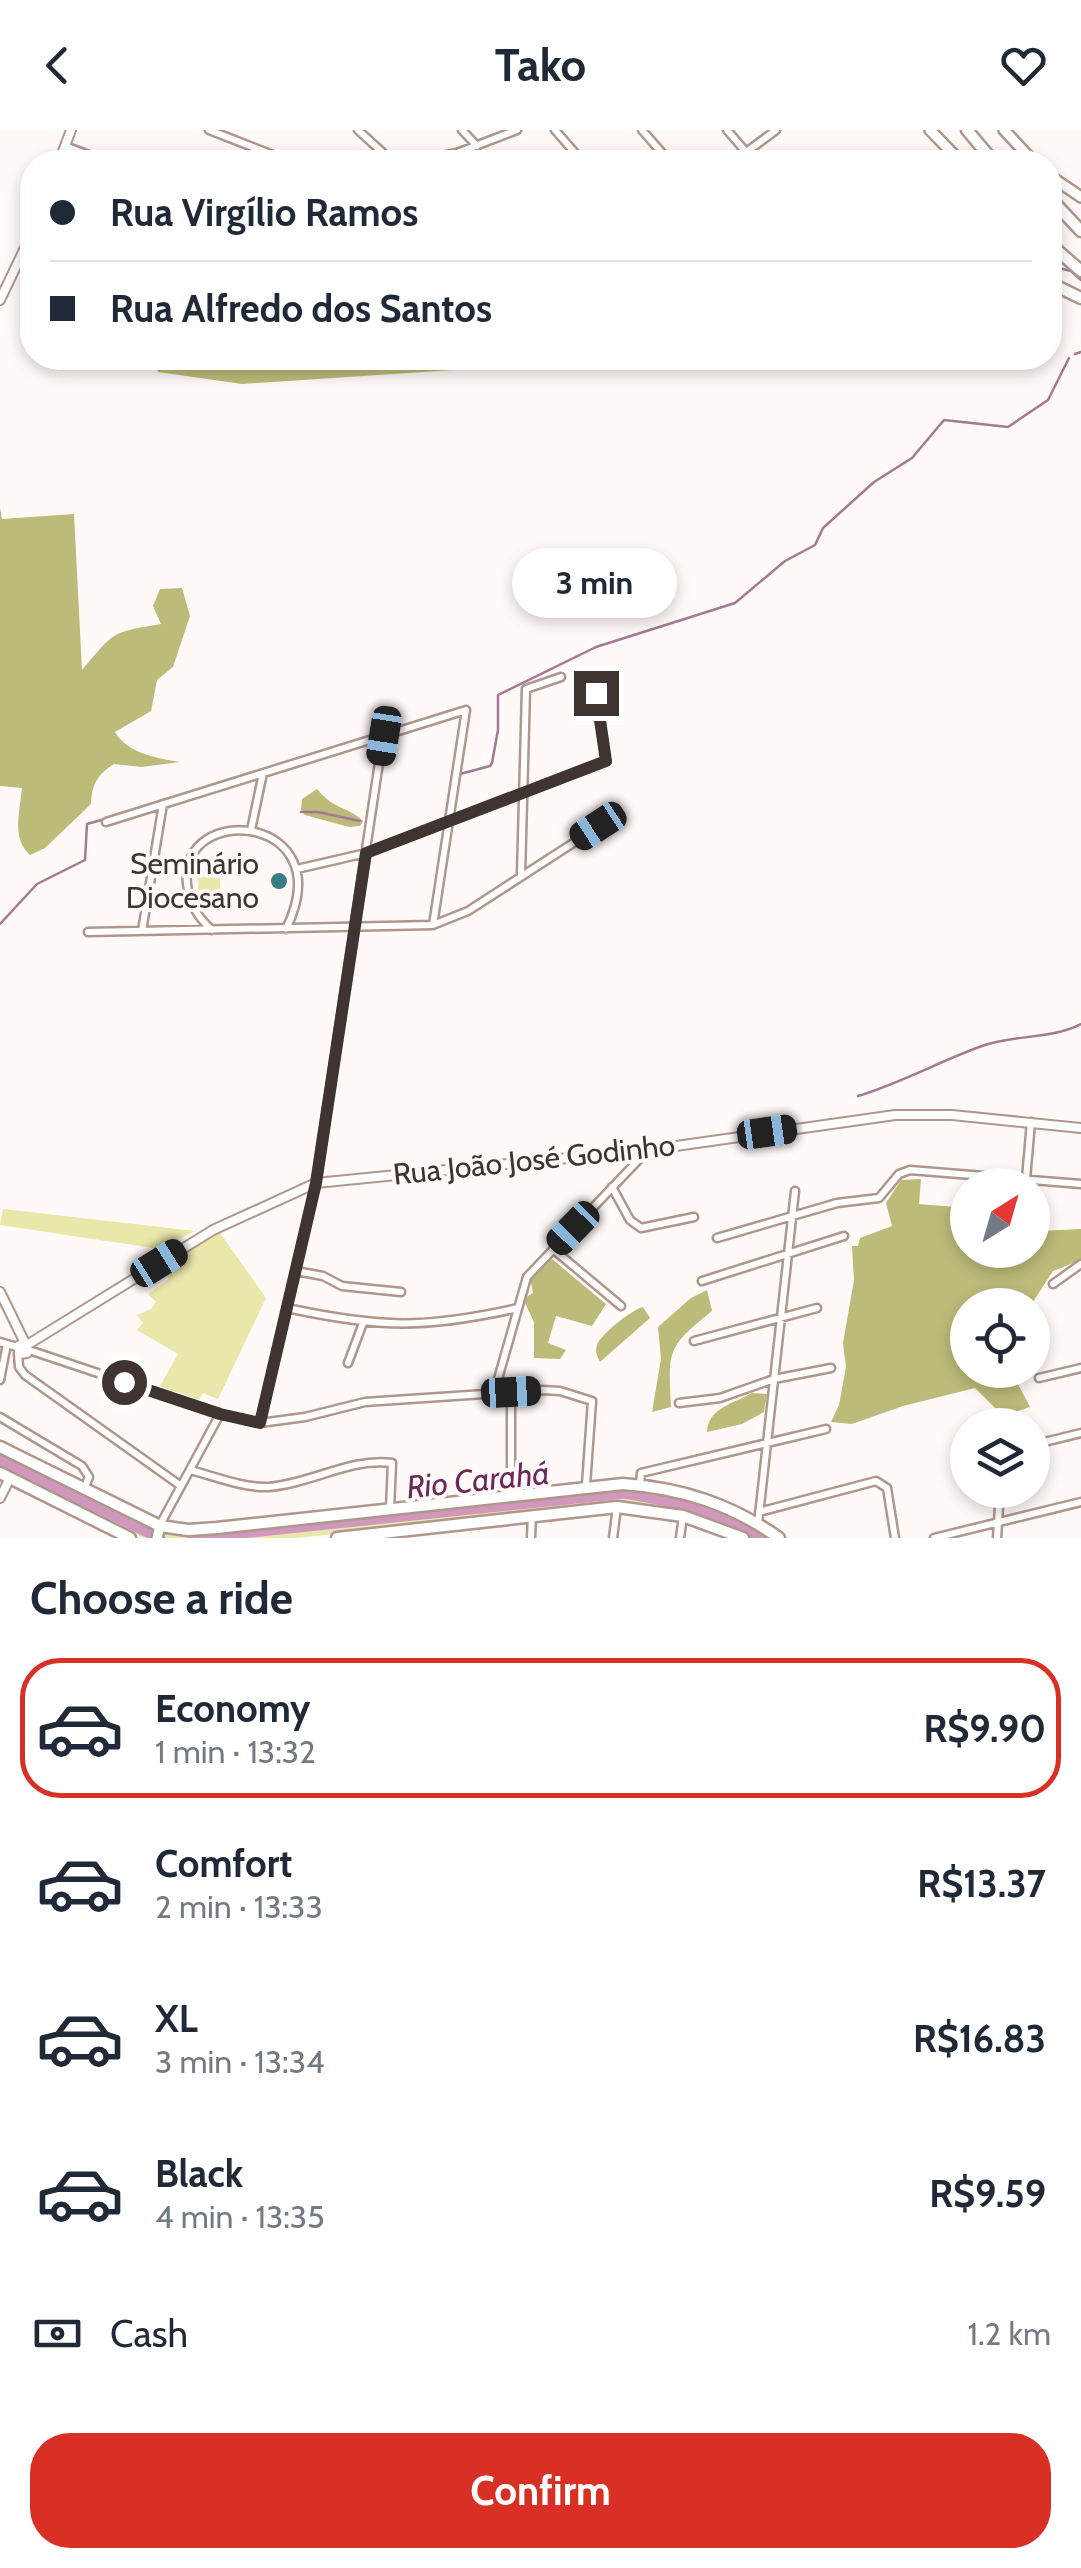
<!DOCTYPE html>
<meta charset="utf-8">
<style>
body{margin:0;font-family:Cabin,sans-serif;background:#f2f2f3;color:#1f2937;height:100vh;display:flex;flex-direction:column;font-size:38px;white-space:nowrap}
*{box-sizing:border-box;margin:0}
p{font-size:32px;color:#747a83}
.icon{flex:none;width:55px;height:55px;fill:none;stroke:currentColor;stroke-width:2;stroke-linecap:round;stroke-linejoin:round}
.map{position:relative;height:1408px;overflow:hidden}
.side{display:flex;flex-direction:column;background:#fff;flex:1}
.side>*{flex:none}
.hud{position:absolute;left:20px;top:20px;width:1042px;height:220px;border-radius:40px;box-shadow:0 5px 15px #0003;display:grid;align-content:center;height:220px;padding:0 30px;background:#fff}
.needle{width:65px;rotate:37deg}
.fabs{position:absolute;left:950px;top:1038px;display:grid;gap:20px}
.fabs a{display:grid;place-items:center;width:100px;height:100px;border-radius:50%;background:#fff;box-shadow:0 5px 15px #0003;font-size:50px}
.end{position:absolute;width:45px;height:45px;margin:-22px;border:12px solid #3f3430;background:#fff;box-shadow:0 0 0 5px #fff}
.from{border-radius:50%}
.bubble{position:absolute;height:70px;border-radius:35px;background:#fff;box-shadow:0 5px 15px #0003;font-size:32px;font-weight:700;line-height:70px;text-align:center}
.car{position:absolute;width:30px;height:60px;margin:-30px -15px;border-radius:12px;box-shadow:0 0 8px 2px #0007;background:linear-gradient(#222 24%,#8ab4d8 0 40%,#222 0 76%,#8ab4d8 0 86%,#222 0)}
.hud b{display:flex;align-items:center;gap:35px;height:95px;font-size:38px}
.hud b+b{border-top:2px solid #e0e1e3}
.hud i{width:25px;height:25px;background:#1f2937}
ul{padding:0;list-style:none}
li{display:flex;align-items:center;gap:30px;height:140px;margin:0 20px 15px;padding:0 10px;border:5px solid transparent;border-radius:40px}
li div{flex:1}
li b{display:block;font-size:38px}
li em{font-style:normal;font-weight:700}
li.on{border-color:#d93025}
li>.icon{width:90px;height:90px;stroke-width:1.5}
h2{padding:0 30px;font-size:45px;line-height:120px}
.pay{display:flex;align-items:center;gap:25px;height:110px;padding:0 30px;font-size:38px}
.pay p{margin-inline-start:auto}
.cta{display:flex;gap:20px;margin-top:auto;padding:20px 30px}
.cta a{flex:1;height:115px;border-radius:40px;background:#d93025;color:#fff;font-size:40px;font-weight:700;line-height:115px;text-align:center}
header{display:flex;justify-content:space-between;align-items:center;height:130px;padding:0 30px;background:#fff;font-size:45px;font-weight:700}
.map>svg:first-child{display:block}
.green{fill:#e9e7a9}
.forest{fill:#bdbb79}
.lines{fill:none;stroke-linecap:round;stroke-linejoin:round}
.stream{stroke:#a57993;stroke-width:2.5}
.river{stroke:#d197bd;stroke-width:11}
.minor-casing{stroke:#b0978c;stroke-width:11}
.tertiary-casing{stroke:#b0978c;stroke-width:12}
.secondary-casing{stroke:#b0978c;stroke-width:14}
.primary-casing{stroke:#b0978c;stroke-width:15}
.trunk-casing{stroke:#b0978c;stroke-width:15}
.minor{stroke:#fff;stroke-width:6}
.tertiary{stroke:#fff;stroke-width:8}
.secondary{stroke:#fff;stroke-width:9}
.primary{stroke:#fff;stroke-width:10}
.trunk{stroke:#fff;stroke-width:10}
.route{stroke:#3f3430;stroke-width:12}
.poi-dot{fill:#367f84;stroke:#fff9f7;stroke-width:4}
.labels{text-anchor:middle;stroke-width:8;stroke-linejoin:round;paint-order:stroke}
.poi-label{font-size:30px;fill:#3f3430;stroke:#fff9f7;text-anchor:end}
.street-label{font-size:30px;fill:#3f3430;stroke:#fff9f7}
.water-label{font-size:32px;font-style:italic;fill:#6d285a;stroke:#fff9f7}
</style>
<header><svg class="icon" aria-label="back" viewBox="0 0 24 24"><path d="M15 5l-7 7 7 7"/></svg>Tako<svg class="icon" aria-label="heart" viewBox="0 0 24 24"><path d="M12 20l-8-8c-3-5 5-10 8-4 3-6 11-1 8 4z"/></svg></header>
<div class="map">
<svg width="1081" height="1408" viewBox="0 0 1081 1408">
<rect width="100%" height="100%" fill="#fff9f7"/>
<path class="green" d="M 219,726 L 221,780 L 199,781 L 197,727 Z
M 3,1079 L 195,1101 L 160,1119 L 0,1095 Z
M 220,1103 L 266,1168 L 218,1269 L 203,1263 L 199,1270 L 160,1256 L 178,1224 L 137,1200 L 143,1193 L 137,1185 L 151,1179 L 156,1172 L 148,1164 L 169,1149 L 160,1135 Z
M 25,1334 L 155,1398 L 152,1408 L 143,1408 L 16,1345 Z
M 618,1357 C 677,1362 722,1378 773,1408 L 752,1408 L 722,1393 L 677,1378 L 621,1372 L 297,1408 L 162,1408 L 166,1401 Z"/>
<path class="forest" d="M 155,228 L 554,228 L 514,236 L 242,254 L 158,242 Z
M 0,378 L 2,389 L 74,384 L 82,540 C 116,501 109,503 161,494 L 153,476 L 160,459 L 182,458 L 190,486 L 173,537 L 157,550 L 151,581 L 115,602 C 128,624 157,628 180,632 L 141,637 L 114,634 C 97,645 92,654 91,674 L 45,718 L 30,725 C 11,708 20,681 22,658 L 0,656 Z
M 317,659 C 334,680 349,677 363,691 L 360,696 L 349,697 L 305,685 L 301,680 L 302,669 Z
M 921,1049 L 919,1074 L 967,1078 L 968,1120 L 1032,1120 L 1033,1085 L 1040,1101 L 1081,1099 L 1081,1130 L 1053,1141 L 1031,1175 L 968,1175 L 968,1240 L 1028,1240 L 1018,1254 L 1030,1277 L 1003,1286 L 975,1258 L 903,1276 L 852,1294 L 831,1292 L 839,1275 L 846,1237 L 843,1213 L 854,1150 L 852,1116 L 858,1116 L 860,1108 L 892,1096 L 886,1073 L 901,1050 Z
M 552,1129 L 606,1174 L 592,1196 L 556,1186 L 548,1213 L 566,1220 L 560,1229 L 534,1228 L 534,1192 L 523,1169 L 533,1163 L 530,1148 Z
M 707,1160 L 712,1181 C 667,1217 668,1220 671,1277 L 652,1282 L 661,1229 L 658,1197 L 691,1168 Z
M 643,1177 L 650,1188 L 600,1232 C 597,1226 595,1222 597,1215 C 601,1204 631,1180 643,1177 Z
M 752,1263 L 767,1264 L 764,1282 L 742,1294 L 707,1302 C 708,1278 733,1274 752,1263 Z"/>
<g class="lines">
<path class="stream" d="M 1050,136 L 1071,141 L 1081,150
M 1075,224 L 1081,222
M 267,228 L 301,228
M 460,644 L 490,636 L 492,633 L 498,600 L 498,565 L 596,517 L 735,473 L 785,431 L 815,415 L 823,398 L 874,352 L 912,328 L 944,290 L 1008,297 L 1048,270 L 1069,228
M 301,682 L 318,682 L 360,691
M 0,794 L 37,754 L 85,730 L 87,694 L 105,689
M 858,966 C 901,953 940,931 982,916 C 1016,904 1049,910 1081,894"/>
<path class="river" d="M 0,1330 L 160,1408
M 193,1408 L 624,1363 C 673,1371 718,1380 760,1408"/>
<defs>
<path id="minor" d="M 209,0 L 291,32
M 358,0 L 393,32
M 462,0 L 477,16
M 555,0 L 583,32
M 642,0 L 670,32
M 727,0 L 746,22
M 65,16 L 107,32
M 413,32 L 457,23 L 517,0
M 733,32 L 776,0
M 106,692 L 466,580 L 433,795
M 251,700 L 263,643
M 297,739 L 366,723 L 606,631 L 596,563
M 521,745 L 526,559 L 561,547
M 212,800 C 198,788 189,772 187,754 C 178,670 343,684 286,799
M 142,801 L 163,674
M 88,802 L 433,795 L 468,781 L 598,697
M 1026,1049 L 1031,992
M 612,1057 L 630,1090 L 641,1098 L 694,1087
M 717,1108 L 837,1073 L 879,1068 L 899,1044 L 910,1040 L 1081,1054
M 553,1119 L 621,1176
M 296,1141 L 323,1146 L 342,1156 L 401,1162
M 702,1151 L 844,1106
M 1053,1154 L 1081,1134
M 287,1178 C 380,1198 424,1199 518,1178
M 694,1211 L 817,1178
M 0,1212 L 17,1217
M 29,1220 L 220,1284 L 260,1293 L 305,1287 L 365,1272 L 543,1260 L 560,1261 L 592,1271 L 586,1355
M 18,1223 L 19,1237 L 25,1245 L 181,1356
M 348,1233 L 363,1193
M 1039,1248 L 1081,1238
M 0,1250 L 7,1214
M 494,1263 L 527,1147 L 647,1021
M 679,1273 L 720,1268 L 774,1249 L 831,1238
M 0,1287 L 82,1336 L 89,1347 L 84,1359
M 260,1293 L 316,1053 L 383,606
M 1032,1315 L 1081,1303
M 190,1340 C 214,1346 243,1358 268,1357 C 310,1354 352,1327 392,1333 L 390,1378
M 640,1355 L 641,1343 L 826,1299
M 511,1363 L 511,1262
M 759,1382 L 876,1351 L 887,1358 L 895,1408
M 758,1394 L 795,1061
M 160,1395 L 220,1284
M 531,1408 L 532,1385
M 613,1408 L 617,1377
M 680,1408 L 683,1386
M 934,1408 L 1081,1372
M 997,1408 L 1000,1360"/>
<path id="tertiary" d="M 59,32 L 71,0
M 0,170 L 32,103
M 0,1162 L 25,1213
M 25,1213 L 18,1216 L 20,1224 L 27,1223 L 27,1215
M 27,1215 L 213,1100 L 316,1053 L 648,1020 L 895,985 L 952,985 L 1081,998
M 0,1368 L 10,1348"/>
<path id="secondary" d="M 930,0 L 961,32
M 1004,0 L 1034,32
M 1050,46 L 1081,67
M 157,1408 L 160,1396"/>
<path id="primary" d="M 1050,153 L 1081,168
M 0,1317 L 160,1396 L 188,1400 L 217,1398 L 623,1354 C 681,1358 731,1374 779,1408
M 0,1343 L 130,1408
M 337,1408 L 617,1377 L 683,1386 L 743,1408"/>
<path id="trunk" d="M 967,0 L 994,32
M 1050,68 L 1081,101
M 1050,114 L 1081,141"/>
</defs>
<use href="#minor" class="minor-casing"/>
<use href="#tertiary" class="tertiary-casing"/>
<use href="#secondary" class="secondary-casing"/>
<use href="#primary" class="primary-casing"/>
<use href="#trunk" class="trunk-casing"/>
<use href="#minor" class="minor"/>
<use href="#tertiary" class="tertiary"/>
<use href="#secondary" class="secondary"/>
<use href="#primary" class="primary"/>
<use href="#trunk" class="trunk"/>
</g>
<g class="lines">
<path class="route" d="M 124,1252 L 220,1284 L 260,1293 L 316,1053 L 366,723 L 606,631 L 596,563"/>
</g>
<circle class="poi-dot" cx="279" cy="751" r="10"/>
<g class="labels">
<g class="poi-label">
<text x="259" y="744">Seminário<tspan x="259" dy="34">Diocesano</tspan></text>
</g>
<g class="street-label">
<text transform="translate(534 1030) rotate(-6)" y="10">Rua João José Godinho</text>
</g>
<g class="water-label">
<text transform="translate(478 1350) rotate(-6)" y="11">Rio Carahá</text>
</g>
</g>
</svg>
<div class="fabs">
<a><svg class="needle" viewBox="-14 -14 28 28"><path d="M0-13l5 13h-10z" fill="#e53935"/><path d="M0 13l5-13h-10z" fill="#747a83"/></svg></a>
<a><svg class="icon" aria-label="locate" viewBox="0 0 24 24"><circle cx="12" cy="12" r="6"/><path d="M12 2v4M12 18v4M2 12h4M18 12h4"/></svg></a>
<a><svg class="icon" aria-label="layers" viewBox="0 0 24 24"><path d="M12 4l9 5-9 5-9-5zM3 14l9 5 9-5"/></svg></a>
</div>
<i class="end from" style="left:124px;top:1252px"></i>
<i class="end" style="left:596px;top:563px"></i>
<div class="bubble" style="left:512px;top:418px;width:165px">3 min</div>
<i class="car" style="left:384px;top:606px;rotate:189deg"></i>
<i class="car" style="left:598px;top:696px;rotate:237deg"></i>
<i class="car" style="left:767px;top:1002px;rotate:82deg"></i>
<i class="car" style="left:573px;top:1098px;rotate:224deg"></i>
<i class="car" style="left:159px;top:1133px;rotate:58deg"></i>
<i class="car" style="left:511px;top:1262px;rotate:87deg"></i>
<div class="hud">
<b><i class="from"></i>Rua Virgílio Ramos</b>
<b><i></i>Rua Alfredo dos Santos</b>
</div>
</div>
<section class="side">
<h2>Choose a ride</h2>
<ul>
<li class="on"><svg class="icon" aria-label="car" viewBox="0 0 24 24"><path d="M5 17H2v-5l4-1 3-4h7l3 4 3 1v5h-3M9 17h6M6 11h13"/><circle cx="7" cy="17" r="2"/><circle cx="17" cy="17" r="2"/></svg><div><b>Economy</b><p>1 min · 13:32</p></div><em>R$9.90</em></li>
<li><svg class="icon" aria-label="car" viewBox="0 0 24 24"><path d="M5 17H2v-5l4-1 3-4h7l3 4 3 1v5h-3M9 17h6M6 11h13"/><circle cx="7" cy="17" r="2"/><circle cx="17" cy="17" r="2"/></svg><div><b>Comfort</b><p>2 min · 13:33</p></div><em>R$13.37</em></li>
<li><svg class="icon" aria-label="car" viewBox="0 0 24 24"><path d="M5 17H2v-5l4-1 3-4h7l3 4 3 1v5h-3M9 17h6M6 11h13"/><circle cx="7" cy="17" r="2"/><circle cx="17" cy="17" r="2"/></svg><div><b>XL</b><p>3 min · 13:34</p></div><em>R$16.83</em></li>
<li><svg class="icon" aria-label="car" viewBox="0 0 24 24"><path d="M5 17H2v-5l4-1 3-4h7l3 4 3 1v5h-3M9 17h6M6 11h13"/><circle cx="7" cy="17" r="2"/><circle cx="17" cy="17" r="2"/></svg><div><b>Black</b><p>4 min · 13:35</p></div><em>R$9.59</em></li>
</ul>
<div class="pay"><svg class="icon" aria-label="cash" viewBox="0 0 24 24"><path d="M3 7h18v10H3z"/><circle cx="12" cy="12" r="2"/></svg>Cash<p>1.2 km</p></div>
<div class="cta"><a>Confirm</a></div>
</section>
